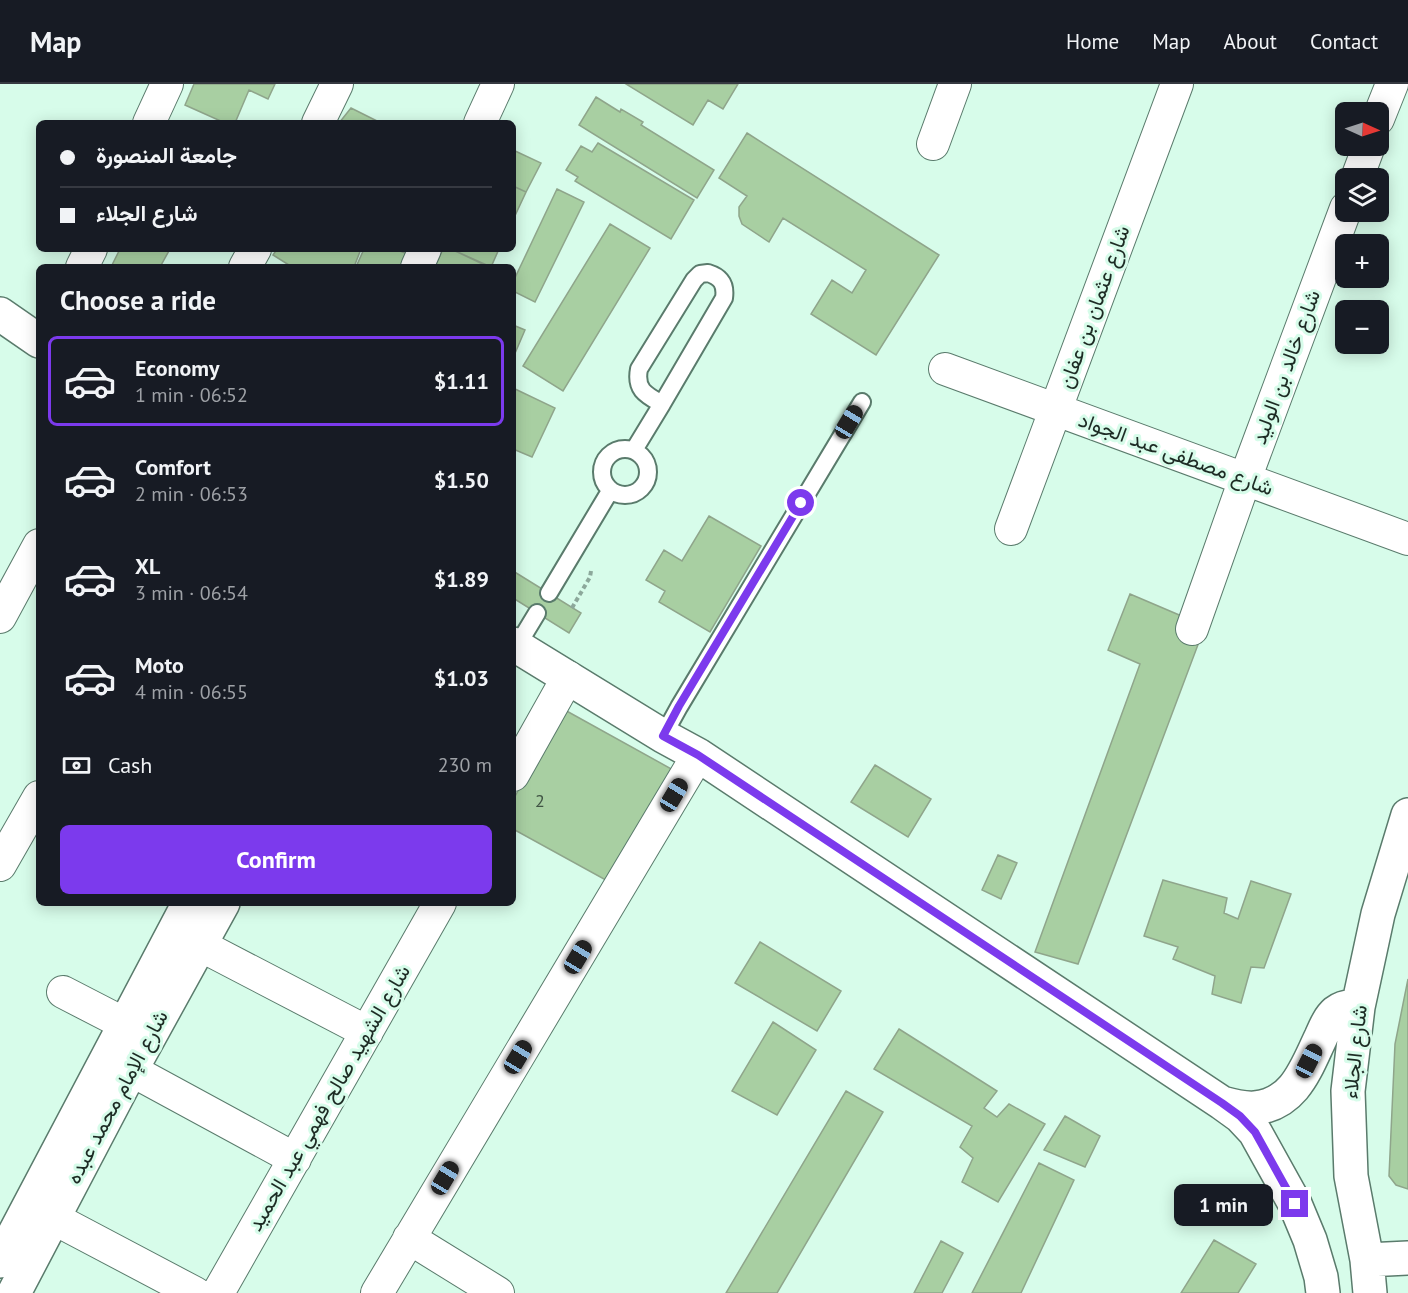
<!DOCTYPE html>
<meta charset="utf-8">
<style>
body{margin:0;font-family:"PT Sans",Vazirmatn,sans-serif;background:#242831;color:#f1f3f6;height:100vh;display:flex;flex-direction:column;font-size:22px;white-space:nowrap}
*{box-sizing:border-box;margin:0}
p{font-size:20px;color:#9ea1a6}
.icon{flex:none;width:33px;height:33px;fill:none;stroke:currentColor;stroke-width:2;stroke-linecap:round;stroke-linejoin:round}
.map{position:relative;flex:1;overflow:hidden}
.details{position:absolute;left:36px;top:180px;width:480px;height:642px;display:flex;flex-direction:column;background:#171b24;border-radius:9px;box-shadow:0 3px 15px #0003}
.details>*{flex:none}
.banner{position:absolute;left:36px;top:36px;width:480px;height:132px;border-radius:9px;box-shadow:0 3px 15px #0003;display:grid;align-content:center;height:132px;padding:0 24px;background:#171b24}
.needle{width:39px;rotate:93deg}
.buttons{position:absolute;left:1335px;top:18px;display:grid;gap:12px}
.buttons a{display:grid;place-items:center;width:54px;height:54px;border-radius:9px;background:#171b24;box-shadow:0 3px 15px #0003;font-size:30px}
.end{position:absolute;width:27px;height:27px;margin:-14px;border:8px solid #7c3aed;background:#fff;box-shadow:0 0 0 3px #fff}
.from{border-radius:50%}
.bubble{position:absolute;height:42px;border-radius:9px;background:#171b24;box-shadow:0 3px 15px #0003;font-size:20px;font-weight:700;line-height:42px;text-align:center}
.car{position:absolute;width:18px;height:36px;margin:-18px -9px;border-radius:8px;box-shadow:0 0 4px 2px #0007;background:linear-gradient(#222 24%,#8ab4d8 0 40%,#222 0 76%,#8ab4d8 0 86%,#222 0)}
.banner b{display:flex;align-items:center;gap:21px;height:57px;font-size:22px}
.banner b+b{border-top:2px solid #363941}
.banner i{width:15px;height:15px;background:#f1f3f6}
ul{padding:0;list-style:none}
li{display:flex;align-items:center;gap:18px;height:90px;margin:0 12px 9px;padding:0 12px;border:3px solid transparent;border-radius:9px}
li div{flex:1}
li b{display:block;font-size:22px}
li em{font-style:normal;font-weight:700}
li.on{border-color:#7c3aed}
li>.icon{width:54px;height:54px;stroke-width:1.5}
h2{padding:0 24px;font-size:27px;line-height:72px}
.pay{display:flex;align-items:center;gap:15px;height:66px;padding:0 24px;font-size:22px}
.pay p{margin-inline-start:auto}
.button{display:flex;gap:12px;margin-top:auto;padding:12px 24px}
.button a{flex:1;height:69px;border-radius:9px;background:#7c3aed;color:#fff;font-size:24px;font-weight:700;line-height:69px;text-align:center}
header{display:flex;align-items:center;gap:36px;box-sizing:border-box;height:84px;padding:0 30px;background:#171b24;border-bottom:2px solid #363941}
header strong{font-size:28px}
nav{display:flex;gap:33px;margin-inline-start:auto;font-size:21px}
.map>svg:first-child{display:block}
.building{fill:#a8cfa2;stroke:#8fa58b;stroke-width:1.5}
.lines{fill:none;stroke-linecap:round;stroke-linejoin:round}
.lane-casing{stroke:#5a7b6c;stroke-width:20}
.street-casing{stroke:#5a7b6c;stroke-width:34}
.secondary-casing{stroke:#5a7b6c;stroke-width:36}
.path{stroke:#8ca89b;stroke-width:4;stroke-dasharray:4.5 3;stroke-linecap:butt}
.lane{stroke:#fff;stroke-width:16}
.street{stroke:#fff;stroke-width:32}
.secondary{stroke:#fff;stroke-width:33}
.route{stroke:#7c3aed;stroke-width:8}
.labels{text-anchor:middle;stroke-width:6;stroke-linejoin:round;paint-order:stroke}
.number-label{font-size:18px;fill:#405444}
.street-label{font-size:21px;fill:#1d2b24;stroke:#d7fcea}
</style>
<header>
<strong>Map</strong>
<nav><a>Home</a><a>Map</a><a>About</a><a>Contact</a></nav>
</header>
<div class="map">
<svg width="1408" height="1209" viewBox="0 0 1408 1209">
<rect width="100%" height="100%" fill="#d7fcea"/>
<path class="building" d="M 194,0 L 275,0 L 268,15 L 249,6 L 235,39 L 225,39 L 185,21 Z
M 626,0 L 738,0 L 723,25 L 708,16 L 693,41 Z
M 596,13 L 620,28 L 621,25 L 643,38 L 641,41 L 714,86 L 697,114 L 579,41 Z
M 351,24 L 381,39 L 339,39 Z
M 747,49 L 939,171 L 876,271 L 811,230 L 832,196 L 852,209 L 866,186 L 783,134 L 769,158 L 742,140 L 739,132 L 739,123 L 747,112 L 719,94 Z
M 598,59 L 694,116 L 671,155 L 575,97 L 578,93 L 566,86 L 581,62 L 592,68 Z
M 513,66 L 541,79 L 526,108 L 513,102 Z
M 513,102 L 526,108 L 513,136 Z
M 557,105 L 584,118 L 535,218 L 513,207 L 513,198 Z
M 610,140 L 650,164 L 563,307 L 523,282 Z
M 120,165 L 170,165 L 160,183 L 111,183 Z
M 277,165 L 361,165 L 354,183 L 292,183 L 273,171 Z
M 364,165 L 395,165 L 410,171 L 404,183 L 356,183 Z
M 443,165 L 451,165 L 489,183 L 435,183 Z
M 451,165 L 499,165 L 491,183 Z
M 513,241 L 525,246 L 513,274 Z
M 513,304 L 555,324 L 532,373 L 513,365 Z
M 709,432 L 761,462 L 710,548 L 659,518 L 665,507 L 646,496 L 664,466 L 682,477 Z
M 513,487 L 581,529 L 569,549 L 513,514 Z
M 1130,510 L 1205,542 L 1078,880 L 1035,868 L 1140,580 L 1108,566 Z
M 563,625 L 675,687 L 613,800 L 513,745 L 513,716 Z
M 875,681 L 931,715 L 908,753 L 851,718 Z
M 998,771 L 1017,779 L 1001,815 L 982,806 Z
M 1163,796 L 1227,814 L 1224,829 L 1238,835 L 1251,797 L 1291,810 L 1264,884 L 1251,883 L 1241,919 L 1212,910 L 1215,892 L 1173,875 L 1178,863 L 1144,852 Z
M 760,858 L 841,907 L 817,947 L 735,899 Z
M 1408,895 L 1408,1105 L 1396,1101 L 1389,1092 L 1395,960 Z
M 773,938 L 816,966 L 777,1031 L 732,1007 Z
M 899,945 L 997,1007 L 984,1024 L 997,1033 L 1009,1020 L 1045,1040 L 998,1118 L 962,1098 L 973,1074 L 960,1063 L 972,1042 L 874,985 Z
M 846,1007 L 883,1028 L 777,1209 L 726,1209 Z
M 1065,1032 L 1100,1052 L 1085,1083 L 1044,1066 Z
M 1039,1079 L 1074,1096 L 1021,1209 L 972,1209 Z
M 1214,1156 L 1256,1180 L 1238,1209 L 1181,1209 Z
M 941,1157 L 963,1169 L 942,1209 L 914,1209 Z"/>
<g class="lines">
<defs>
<path id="lane" d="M 708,189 C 721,193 726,200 724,214 L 662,320 C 646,311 635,306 639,285 L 694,196 L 700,190 Z
M602 388a23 23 0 1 1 46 0a23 23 0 1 1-46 0Z
M 634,366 L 662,320
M 549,509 L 610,407
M 517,562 L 537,529
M 663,652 L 679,623 L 862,318"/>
<path id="street" d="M 1378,35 L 1392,0
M 149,39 L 167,0
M 318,39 L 337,0
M 480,39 L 498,0
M 933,60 L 955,0
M 1357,94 L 1369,62
M 82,183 L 91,165
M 245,183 L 255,165
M 417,183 L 425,165
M 945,285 L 1408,455
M 1011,445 L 1177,0
M 0,533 L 39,461
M 1192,545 L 1245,395 L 1346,124
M 513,691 L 568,593
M 0,781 L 39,713
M 200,861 L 367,948
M 63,908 L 125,940
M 131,986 L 295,1075
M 53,1134 L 195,1209
M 409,1154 L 498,1209
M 218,1209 L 440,819
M 377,1209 L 698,671"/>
<path id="secondary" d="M 0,230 L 39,257
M 513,560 L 663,652 L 698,671 L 1222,1019 L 1240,1032 L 1255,1048 L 1295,1120 L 1310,1156 L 1321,1193 L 1323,1209
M 1222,1019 C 1233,1022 1244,1025 1255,1024 C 1295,1020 1306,984 1321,953 C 1325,944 1329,934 1336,928 C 1342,923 1350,922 1358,923
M 1367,1176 L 1408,1174
M 0,1177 L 189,819
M 14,1209 L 131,986 L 223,819
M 1370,1209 L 1367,1176 L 1351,1092 L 1348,1007 L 1358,923 L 1378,830 L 1408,731"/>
</defs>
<use href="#lane" class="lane-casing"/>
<use href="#street" class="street-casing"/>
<use href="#secondary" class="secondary-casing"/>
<path class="path" d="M 513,515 L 513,514
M 572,524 L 590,493 L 591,487"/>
<use href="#lane" class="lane"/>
<use href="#street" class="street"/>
<use href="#secondary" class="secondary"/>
</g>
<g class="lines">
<path class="route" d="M 801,419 L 679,622 L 663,652 L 698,671 L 1222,1019 L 1240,1032 L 1255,1048 L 1295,1120"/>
</g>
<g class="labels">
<g class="number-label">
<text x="540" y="723">2</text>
</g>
<g class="street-label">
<text transform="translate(1094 223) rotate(-70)" y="7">شارع عثمان بن عفان</text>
<text transform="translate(1286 283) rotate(-70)" y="7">شارع خالد بن الوليد</text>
<text transform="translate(1176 370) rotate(20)" y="7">شارع مصطفى عبد الجواد</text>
<text transform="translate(1355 968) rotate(-84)" y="7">شارع الجلاء</text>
<text transform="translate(117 1013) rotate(-62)" y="7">شارع الإمام محمد عبده</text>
<text transform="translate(329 1014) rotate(-60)" y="7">شارع الشهيد صالح فهمي عبد الحميد</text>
</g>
</g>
</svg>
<div class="buttons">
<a><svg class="needle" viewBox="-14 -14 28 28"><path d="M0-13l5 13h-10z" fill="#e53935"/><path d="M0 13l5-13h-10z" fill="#9ea1a6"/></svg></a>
<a><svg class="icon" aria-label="layers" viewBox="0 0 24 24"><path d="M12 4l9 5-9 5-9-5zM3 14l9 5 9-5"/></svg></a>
<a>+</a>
<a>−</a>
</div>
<i class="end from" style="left:801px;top:419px"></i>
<i class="end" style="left:1295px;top:1120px"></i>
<div class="bubble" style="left:1174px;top:1100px;width:99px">1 min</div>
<i class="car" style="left:849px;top:338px;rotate:31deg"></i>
<i class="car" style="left:674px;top:711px;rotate:31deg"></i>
<i class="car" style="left:578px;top:873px;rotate:31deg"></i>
<i class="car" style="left:518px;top:973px;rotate:31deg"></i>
<i class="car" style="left:1309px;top:977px;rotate:27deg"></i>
<i class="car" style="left:445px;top:1094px;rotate:31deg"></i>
<div class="banner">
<b><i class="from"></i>جامعة المنصورة</b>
<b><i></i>شارع الجلاء</b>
</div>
<section class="details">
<h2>Choose a ride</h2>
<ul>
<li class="on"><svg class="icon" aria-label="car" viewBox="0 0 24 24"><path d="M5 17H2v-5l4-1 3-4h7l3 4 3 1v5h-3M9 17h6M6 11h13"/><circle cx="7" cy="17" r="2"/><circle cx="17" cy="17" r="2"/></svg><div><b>Economy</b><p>1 min · 06:52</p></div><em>$1.11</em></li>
<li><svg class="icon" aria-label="car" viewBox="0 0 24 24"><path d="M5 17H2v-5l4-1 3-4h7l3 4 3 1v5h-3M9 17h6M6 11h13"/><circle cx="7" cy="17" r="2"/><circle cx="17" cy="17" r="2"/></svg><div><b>Comfort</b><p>2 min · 06:53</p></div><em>$1.50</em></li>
<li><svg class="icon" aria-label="car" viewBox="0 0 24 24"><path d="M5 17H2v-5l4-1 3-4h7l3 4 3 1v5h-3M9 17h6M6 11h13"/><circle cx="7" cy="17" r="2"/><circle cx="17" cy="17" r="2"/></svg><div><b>XL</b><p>3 min · 06:54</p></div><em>$1.89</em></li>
<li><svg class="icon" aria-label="car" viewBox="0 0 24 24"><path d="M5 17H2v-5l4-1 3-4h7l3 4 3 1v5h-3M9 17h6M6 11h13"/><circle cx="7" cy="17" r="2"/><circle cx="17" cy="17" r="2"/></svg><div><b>Moto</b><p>4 min · 06:55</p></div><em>$1.03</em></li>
</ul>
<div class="pay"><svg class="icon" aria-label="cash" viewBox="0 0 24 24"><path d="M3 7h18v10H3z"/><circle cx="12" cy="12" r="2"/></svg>Cash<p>230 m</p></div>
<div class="button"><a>Confirm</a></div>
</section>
</div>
